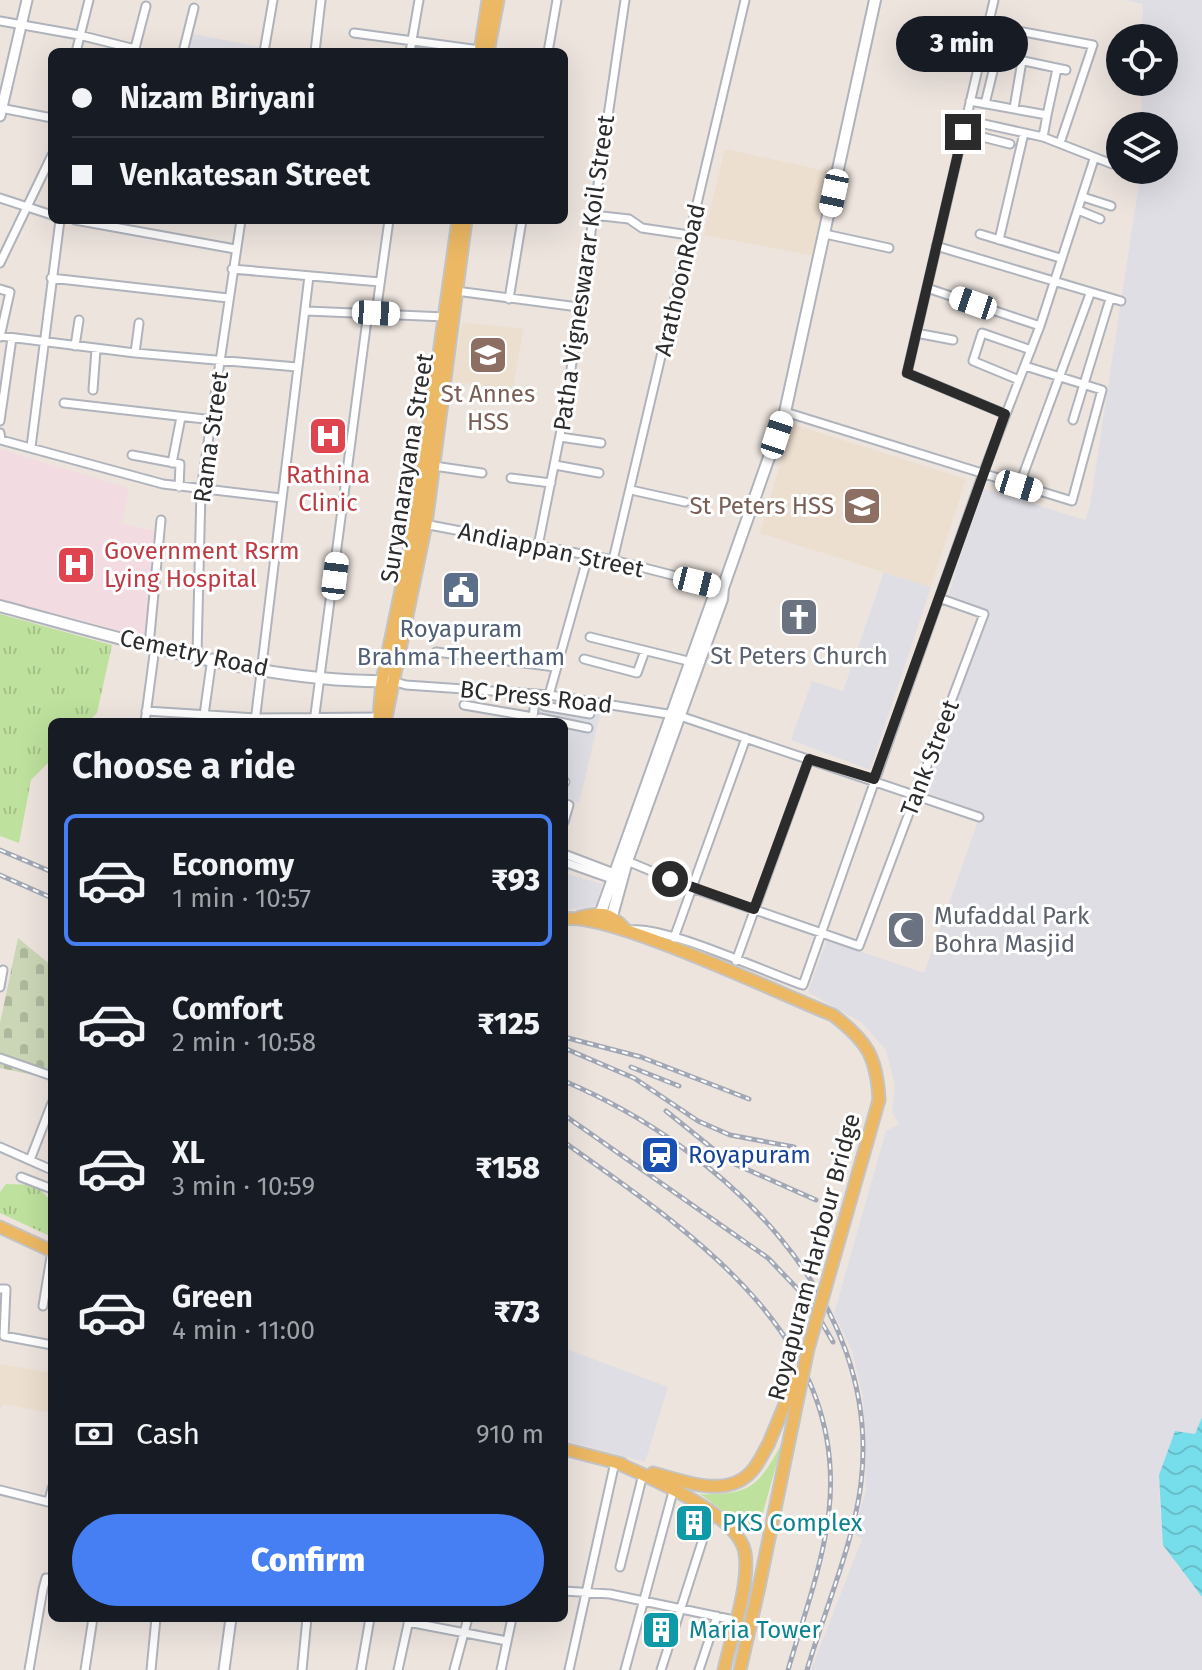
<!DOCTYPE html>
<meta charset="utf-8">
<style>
body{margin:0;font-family:"Fira Sans",sans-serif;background:#20242c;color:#f1f3f6;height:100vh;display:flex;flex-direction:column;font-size:30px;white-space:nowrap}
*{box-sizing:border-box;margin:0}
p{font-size:26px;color:#9ea1a6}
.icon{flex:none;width:44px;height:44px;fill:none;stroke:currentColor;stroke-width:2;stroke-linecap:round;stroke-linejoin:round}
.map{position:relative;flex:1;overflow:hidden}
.side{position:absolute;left:48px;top:718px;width:520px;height:904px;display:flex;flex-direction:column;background:#171b24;border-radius:12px;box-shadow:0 8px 32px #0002}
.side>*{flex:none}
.guide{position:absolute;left:48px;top:48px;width:520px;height:176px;border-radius:12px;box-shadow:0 8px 32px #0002;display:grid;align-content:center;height:176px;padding:0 24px;background:#171b24}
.fabs{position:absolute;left:1106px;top:24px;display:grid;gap:16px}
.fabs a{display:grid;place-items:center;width:72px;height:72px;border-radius:50%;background:#171b24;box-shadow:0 8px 32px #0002;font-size:40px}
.end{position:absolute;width:36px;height:36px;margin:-18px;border:10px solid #2b2b2b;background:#fff;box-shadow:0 0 0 4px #fff}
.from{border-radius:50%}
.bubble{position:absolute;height:56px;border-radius:28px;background:#171b24;box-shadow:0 8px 32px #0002;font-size:26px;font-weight:800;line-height:56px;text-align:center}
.car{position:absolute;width:24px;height:48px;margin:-24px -12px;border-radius:10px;box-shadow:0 0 6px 2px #0007;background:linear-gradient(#fff 24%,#345 0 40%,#fff 0 76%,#345 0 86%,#fff 0)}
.guide b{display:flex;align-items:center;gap:28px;height:76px;font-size:30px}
.guide b+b{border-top:2px solid #363941}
.guide i{width:20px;height:20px;background:#f1f3f6}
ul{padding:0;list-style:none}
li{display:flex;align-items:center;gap:24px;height:132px;margin:0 16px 12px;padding:0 8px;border:4px solid transparent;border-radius:12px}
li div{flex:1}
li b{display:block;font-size:30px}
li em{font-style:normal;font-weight:800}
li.selected{border-color:#457ff3}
li>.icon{width:72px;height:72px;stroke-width:1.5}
h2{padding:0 24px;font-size:36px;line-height:96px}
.pay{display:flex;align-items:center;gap:20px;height:88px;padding:0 24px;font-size:30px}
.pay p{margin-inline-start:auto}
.action{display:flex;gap:16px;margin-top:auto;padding:16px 24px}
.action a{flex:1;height:92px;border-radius:48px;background:#457ff3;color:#fff;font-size:32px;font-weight:800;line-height:92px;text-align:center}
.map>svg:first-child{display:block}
.industrial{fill:#dfdee5}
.education{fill:#eddfcf}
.medical{fill:#f3dce1}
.grass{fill:#bee19d}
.cemetery{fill:url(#cemetery-stones)}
.park{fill:url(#park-tufts)}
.water{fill:url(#water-waves)}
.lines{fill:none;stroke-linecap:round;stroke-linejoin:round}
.minor-casing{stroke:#afb3bb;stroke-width:11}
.tertiary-casing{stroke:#afb3bb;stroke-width:13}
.secondary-casing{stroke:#afb3bb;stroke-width:14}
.primary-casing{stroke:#c4c4c4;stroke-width:15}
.minor{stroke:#fff;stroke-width:7}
.tertiary{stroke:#fff;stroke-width:9}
.secondary{stroke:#fff;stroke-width:10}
.primary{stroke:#ecb864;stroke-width:11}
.rail-casing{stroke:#a1a7b5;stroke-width:5}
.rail{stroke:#fff;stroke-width:2;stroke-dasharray:6;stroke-linecap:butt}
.primary-bridge-casing{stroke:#c4c4c4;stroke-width:15;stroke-linecap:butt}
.primary-bridge{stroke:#ecb864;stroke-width:11}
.route{stroke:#2b2b2b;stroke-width:10}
.labels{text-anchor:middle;stroke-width:6;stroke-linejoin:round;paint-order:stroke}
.street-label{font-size:24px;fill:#2b2b2b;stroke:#fff}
.education-label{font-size:24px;fill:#785e54;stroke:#fff}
.health-label{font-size:24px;fill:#be3a42;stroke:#fff}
.service-label{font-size:24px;fill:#4e5e75;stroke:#fff}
.worship-label{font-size:24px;fill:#5b616d;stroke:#fff}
.transit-label{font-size:24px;fill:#164399;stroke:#fff;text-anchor:start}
.culture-label{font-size:24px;fill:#0d838f;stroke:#fff;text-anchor:start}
</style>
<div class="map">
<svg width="1202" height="1670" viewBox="0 0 1202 1670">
<defs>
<pattern id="cemetery-stones" width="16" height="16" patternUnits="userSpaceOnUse" patternTransform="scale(2)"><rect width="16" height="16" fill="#cad6b6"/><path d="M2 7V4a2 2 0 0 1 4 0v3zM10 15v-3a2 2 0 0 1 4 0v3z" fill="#aeb89d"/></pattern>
<pattern id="park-tufts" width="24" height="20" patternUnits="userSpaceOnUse" patternTransform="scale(2)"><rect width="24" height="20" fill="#bee19d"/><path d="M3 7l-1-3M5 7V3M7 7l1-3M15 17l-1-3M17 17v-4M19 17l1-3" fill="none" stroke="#a3c187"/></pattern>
<pattern id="water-waves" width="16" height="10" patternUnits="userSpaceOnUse" patternTransform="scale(2)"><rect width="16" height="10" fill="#76ddea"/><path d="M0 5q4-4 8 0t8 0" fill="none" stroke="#66bec9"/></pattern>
</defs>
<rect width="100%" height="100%" fill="#ede4de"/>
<path class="industrial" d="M 1125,0 L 1202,0 L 1202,1416 L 1195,1435 L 1175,1431 L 1159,1475 L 1160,1512 L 1176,1564 L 1202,1597 L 1202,1670 L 811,1670 L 862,1539 L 853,1534 L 866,1490 L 863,1397 L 852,1350 L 834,1314 L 886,1131 L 899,1124 L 892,1112 L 895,1085 L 886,1050 L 861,1022 L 808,992 L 827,940 L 924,973 L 981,813 L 923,791 L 987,614 L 947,599 L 982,488 L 1085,520 L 1090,506 L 1141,170 L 1164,170 L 1164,126 L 1141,126 L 1142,82 L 1164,82 L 1164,38 L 1142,38 L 1143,4 Z
M 193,34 L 260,47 L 259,52 L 188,52 Z
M 884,572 L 931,587 L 870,770 L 791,740 L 812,681 L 843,691 Z
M 538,704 L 601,711 L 579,803 L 564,799 L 564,722 L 533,722 Z
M 564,873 L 602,884 L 596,906 L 564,910 Z
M 564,1348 L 668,1387 L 645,1462 L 564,1440 Z"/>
<path class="education" d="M 725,149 L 831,172 L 815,256 L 704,235 Z
M 462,322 L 524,329 L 512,391 L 452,381 Z
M 792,424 L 966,479 L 931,587 L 760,533 Z
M 0,1364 L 52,1373 L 52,1413 L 3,1404 L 0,1411 Z"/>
<path class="medical" d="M 0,449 L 129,488 L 122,524 L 156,531 L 144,637 L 0,599 Z"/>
<path class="grass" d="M 783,1441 L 758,1530 L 749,1530 L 700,1494 C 752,1496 760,1484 783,1441 Z"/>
<path class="cemetery" d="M 18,938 L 52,966 L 52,1079 L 0,1068 L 0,1023 Z"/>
<path class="park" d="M 0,614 L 112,645 L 97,713 L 88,722 L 52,722 L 52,759 L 31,780 L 19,843 L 0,836 Z
M 6,1184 L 36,1185 L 52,1202 L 52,1237 L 0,1213 L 0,1192 Z"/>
<path class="water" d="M 1202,1417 L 1202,1597 L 1163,1545 L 1159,1475 L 1175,1431 L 1195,1434 Z"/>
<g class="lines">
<defs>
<path id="minor" d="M 994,0 L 907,373 L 1005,414
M 0,21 L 79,35 L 135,49
M 1013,30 L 1093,45 L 1060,143
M 354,33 L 480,50
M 76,52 L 89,0
M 134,52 L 146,6
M 183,52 L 194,8
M 264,52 L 273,0
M 315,52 L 321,0
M 410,52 L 419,0
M 548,52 L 557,0
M 982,52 L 1066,70
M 970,101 L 1047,115 L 1057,69
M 985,104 L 997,55
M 0,108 L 52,118
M 1014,108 L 1022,61
M 966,120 L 1043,137 L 1112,164
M 963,132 L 1010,144
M 1043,137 L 1047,115
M 1083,197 L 1111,206
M 0,198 L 52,215
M 1078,210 L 1100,219
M 593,215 L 629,219 L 642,228 L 689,235
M 75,220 L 235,249
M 825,234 L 889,248
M 980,234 L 1060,258
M 999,240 L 1024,133
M 936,246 L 1121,301
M 0,263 L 52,155
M 232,269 L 380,282
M 51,278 L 228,298
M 927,288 L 1040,326
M 0,289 L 10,292 L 0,337
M 456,291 L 578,307
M 509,299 L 522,220
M 307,311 L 445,317
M 376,313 L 389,220
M 916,333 L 953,340
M 0,336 L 135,353 L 297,367
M 75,346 L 79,320
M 135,353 L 139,323
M 1019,380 L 973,361 L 982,333 L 1031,350
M 93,390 L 96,349
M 64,403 L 213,420
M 785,412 L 1072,501 L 1102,390 L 1025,366
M 1073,420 L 1110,299
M 0,421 L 12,338
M 0,433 L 1,440 L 163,484 L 281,498
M 560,437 L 601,443
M 31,447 L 60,220
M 132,455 L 180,464 L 179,487
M 172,463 L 181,417
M 555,465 L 599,473
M 434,466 L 482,473
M 511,478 L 551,483
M 1019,486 L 1090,294
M 631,490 L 685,502
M 424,524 L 613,560 L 723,588
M 538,546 L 565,410 L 625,0
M 613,560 L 745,0
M 590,637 L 692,662
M 149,645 L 161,520
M 436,652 L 555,667
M 197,655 L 201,490 L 241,220
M 584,659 L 637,673 L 645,651
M 392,681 L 406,685 L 549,695 L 680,716 L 979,817
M 549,695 L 588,556
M 464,705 L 533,717 L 536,694
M 544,706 L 590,714
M 146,711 L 256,718 L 379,717
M 540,718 L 588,728
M 145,722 L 155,647
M 203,722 L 212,658
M 255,722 L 309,276
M 314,722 L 368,312
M 564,781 L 565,782
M 564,803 L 569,805 L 564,822
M 564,854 L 614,873
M 627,861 L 692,888 L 859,946 L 984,614 L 939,598
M 564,862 L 612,879
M 631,930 C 664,925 767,973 803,985 L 982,476 L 1040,326 L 1094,159
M 674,938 L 746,738
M 736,961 L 809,759
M 0,987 L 3,970
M 0,1058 L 52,1076
M 0,1147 L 52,1170
M 30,1160 L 52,1103
M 21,1177 L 52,1189
M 0,1289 L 6,1289 L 4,1336 L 52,1345
M 43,1306 L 51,1257
M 0,1490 L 52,1503
M 49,1501 L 52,1488
M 620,1567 L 643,1474
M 564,1591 L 610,1594 L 734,1620
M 408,1622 L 507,1641
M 29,1670 L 43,1589 L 46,1578 L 52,1579
M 85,1670 L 93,1618
M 151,1670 L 156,1618
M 302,1670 L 307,1618
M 361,1670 L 370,1618
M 398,1670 L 409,1620
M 454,1670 L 468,1618
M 501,1670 L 512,1618
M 569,1670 L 615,1462
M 625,1670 L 674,1488
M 661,1670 L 711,1514
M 699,1670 L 717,1616"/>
<path id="tertiary" d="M 0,116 L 27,0
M 224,1670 L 231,1618"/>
<path id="secondary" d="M 0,606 C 120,638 265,684 390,681
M 601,912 L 714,596 L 723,588
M 612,916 L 627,861 L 722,599 L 723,588 L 785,412 L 875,0"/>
<path id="primary" d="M 480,52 L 488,0
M 488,52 L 498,0
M 379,717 L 382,681 L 415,523 L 458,220
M 385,722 L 426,524 L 466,220
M 580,917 C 601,912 609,912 624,928
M 564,919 C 610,912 780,994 833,1015 C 867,1041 877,1057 879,1100
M 0,1227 L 52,1251
M 564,1449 L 622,1464
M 615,1462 C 648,1477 739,1514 745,1553 C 750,1586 731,1637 724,1670
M 653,1473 C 683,1481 726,1499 751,1472 C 758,1465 763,1453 768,1445
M 740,1670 L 759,1587"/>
</defs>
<use href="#minor" class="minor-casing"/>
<use href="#tertiary" class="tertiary-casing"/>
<use href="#secondary" class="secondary-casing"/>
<use href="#primary" class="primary-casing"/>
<use href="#minor" class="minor"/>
<use href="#tertiary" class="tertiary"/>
<use href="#secondary" class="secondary"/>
<use href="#primary" class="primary"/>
<defs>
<path id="rail" d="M 0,850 L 52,872
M 0,875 L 52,898
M 564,1037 L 641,1057 L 749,1099
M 564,1048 L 634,1078 L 698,1121 L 730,1135 L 794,1147
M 631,1067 L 679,1086
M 564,1081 C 721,1147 883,1298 861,1483 C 854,1542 824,1612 807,1670
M 666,1111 L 728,1161 L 816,1200
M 564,1115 L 768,1258 L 810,1302 L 833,1342
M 564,1142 C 690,1232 848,1334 829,1511 C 823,1565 803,1618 788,1670"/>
</defs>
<use href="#rail" class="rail-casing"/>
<use href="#rail" class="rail"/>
<defs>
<path id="primary-bridge" d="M 768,1445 L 797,1375
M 759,1587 L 808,1349 L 879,1100"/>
</defs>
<use href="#primary-bridge" class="primary-bridge-casing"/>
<use href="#primary-bridge" class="primary-bridge"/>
</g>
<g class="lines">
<path class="route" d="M 670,879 L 754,909 L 809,759 L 874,779 L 1005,414 L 907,373 L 963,132"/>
</g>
<defs>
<symbol id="school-square" viewBox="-11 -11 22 22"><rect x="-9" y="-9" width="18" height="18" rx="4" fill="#8d6e63" stroke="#fff"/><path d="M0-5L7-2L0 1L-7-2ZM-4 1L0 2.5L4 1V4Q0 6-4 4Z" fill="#fff"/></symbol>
<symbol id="hospital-square" viewBox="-11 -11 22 22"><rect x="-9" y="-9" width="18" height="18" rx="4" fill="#e0444e" stroke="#fff"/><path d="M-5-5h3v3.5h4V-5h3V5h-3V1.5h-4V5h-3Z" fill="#fff"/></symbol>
<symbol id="civic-square" viewBox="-11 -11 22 22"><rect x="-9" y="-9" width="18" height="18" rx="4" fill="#5c6f8a" stroke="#fff"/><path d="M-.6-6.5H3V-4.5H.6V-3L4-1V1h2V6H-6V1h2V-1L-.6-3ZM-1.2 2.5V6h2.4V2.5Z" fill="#fff"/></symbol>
<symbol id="church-square" viewBox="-11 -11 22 22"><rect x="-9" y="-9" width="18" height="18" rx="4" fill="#6b7280" stroke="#fff"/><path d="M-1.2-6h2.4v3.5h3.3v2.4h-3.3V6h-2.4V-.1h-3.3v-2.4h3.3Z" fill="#fff"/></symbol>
<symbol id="mosque-square" viewBox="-11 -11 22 22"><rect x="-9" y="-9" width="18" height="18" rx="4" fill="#6b7280" stroke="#fff"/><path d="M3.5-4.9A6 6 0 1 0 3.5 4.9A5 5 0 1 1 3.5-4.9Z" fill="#fff"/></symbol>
<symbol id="station-square" viewBox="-11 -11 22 22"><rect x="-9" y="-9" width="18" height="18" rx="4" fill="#1a4fb4" stroke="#fff"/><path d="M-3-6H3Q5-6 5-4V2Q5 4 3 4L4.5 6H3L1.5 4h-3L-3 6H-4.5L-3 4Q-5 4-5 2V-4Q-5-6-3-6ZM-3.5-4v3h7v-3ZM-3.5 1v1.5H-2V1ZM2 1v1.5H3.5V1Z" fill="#fff"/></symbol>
<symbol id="building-square" viewBox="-11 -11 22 22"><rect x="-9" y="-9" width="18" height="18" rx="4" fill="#0f9aa8" stroke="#fff"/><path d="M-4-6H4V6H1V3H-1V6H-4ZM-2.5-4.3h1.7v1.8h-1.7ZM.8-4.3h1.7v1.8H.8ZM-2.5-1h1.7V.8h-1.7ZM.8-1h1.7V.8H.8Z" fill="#fff"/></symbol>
</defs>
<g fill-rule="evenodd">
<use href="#school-square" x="466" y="333" width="44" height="44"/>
<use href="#hospital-square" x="306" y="414" width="44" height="44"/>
<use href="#school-square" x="840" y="484" width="44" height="44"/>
<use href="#hospital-square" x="54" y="543" width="44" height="44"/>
<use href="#civic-square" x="439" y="568" width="44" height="44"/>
<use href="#church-square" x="777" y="595" width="44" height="44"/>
<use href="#mosque-square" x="884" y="908" width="44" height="44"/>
<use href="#station-square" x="638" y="1133" width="44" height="44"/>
<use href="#building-square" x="672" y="1501" width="44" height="44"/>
<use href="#building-square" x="639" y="1608" width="44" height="44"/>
</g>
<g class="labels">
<g class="street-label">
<text transform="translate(584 273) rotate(-82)" y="8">Patha Vigneswarar Koil Street</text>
<text transform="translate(680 280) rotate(-77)" y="8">ArathoonRoad</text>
<text transform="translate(211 437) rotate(-82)" y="8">Rama Street</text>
<text transform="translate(407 468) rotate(-81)" y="8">Suryanarayana Street</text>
<text transform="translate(551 550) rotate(12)" y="8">Andiappan Street</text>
<text transform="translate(194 653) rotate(12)" y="8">Cemetry Road</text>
<text transform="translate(536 697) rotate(6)" y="8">BC Press Road</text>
<text transform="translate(930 758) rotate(-69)" y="8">Tank Street</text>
<text transform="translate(814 1257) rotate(-75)" y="8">Royapuram Harbour Bridge</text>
</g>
<g class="education-label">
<text x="488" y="402">St Annes<tspan x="488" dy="28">HSS</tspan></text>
<text x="834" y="514" text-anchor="end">St Peters HSS</text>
</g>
<g class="health-label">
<text x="328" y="483">Rathina<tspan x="328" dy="28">Clinic</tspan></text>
<text x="104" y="559" text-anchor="start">Government Rsrm<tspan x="104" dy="28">Lying Hospital</tspan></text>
</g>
<g class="service-label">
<text x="461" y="637">Royapuram<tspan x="461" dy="28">Brahma Theertham</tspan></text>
</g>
<g class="worship-label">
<text x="799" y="664">St Peters Church</text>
<text x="934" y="924" text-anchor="start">Mufaddal Park<tspan x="934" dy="28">Bohra Masjid</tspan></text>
</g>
<g class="transit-label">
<text x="688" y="1163">Royapuram</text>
</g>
<g class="culture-label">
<text x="722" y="1531">PKS Complex</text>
<text x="689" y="1638">Maria Tower</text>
</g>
</g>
</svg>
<div class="fabs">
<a><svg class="icon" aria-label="locate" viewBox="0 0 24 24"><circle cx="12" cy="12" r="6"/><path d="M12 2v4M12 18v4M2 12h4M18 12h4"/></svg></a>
<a><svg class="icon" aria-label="layers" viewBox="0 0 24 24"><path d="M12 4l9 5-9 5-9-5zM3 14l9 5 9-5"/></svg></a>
</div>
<i class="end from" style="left:670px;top:879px"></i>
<i class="end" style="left:963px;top:132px"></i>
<div class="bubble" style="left:896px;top:16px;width:132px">3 min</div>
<i class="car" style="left:834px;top:193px;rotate:192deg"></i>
<i class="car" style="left:973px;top:303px;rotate:289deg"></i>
<i class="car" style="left:376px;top:313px;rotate:93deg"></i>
<i class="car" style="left:777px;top:435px;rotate:18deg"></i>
<i class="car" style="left:1019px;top:486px;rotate:107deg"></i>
<i class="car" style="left:335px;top:576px;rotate:7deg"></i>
<i class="car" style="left:697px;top:582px;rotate:104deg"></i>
<div class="guide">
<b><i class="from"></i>Nizam Biriyani</b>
<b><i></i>Venkatesan Street</b>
</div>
<section class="side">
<h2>Choose a ride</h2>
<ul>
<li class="selected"><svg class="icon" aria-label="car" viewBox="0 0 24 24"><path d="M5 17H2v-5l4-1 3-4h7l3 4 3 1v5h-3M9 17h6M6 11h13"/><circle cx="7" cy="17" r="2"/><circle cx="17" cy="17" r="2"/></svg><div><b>Economy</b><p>1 min · 10:57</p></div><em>₹93</em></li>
<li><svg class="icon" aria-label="car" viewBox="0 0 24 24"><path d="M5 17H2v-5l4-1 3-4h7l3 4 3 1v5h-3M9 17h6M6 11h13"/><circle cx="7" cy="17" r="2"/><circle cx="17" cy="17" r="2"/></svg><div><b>Comfort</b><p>2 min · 10:58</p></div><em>₹125</em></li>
<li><svg class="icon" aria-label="car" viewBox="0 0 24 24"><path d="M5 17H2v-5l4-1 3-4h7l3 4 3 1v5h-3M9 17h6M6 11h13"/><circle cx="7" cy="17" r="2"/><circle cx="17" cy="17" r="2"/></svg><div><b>XL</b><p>3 min · 10:59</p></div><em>₹158</em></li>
<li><svg class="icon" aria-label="car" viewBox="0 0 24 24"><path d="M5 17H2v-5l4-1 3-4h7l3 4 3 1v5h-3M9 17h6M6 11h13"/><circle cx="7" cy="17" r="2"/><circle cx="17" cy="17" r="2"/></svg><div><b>Green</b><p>4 min · 11:00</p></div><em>₹73</em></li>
</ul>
<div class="pay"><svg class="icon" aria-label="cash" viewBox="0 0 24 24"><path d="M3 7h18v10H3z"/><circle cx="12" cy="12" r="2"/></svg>Cash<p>910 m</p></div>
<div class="action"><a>Confirm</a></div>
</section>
</div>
